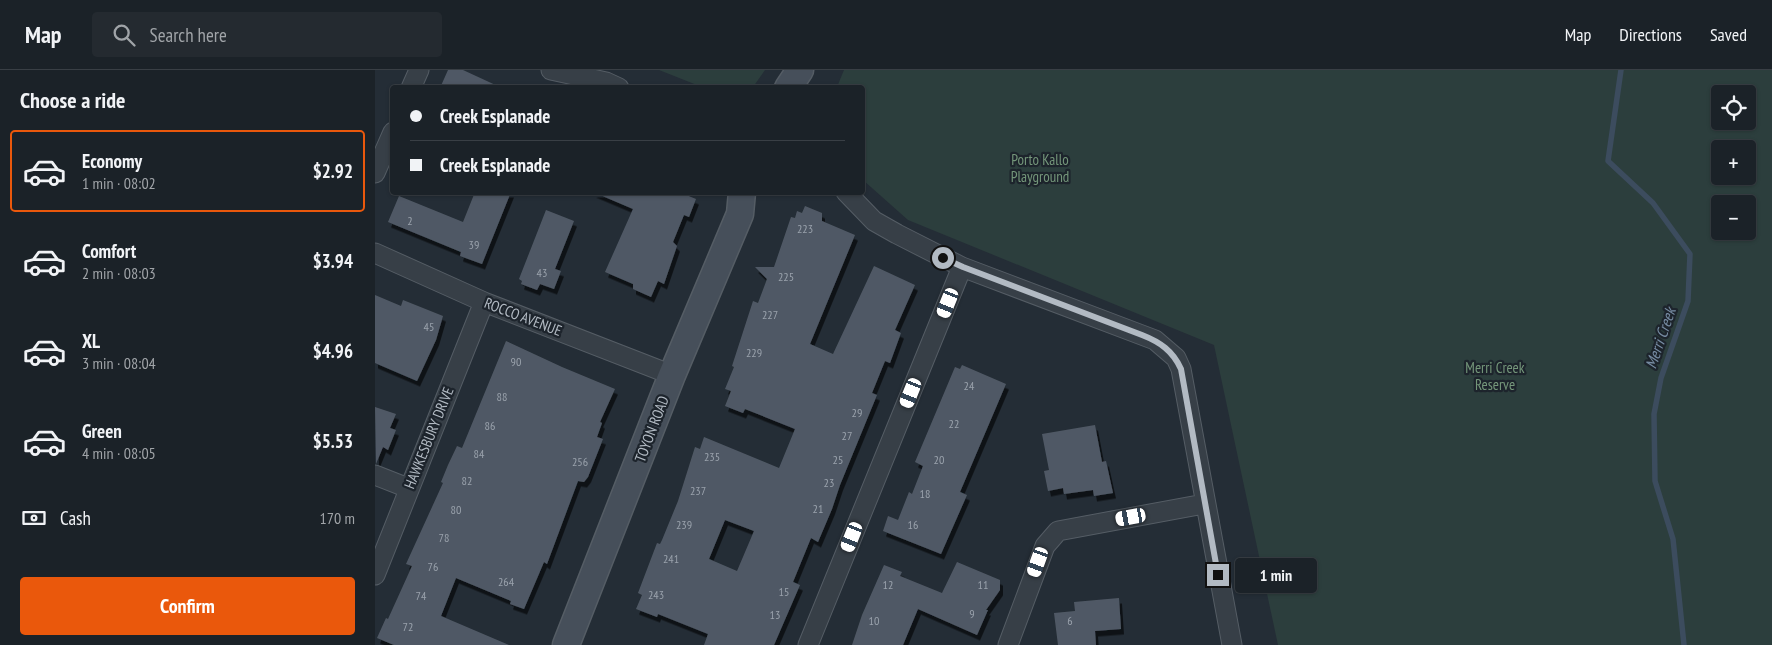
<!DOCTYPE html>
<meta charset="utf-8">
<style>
body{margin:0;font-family:"PT Sans Narrow",sans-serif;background:#242a30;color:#f1f3f6;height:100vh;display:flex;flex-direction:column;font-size:19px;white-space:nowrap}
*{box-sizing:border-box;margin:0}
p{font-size:16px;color:#a0a4a8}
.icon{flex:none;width:28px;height:28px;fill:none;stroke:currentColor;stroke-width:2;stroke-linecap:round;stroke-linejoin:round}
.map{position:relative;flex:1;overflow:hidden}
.sheet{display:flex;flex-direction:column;background:#1b2228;width:375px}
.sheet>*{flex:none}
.guide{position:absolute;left:15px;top:15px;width:475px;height:110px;border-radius:5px;box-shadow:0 1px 4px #0004,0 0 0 1px #393f45;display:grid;align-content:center;height:110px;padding:0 20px;background:#1b2228}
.fabs{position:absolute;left:1336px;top:15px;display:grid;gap:10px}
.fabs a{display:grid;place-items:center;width:45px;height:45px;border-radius:5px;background:#1b2228;box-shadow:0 1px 4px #0004,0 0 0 1px #393f45;font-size:25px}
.end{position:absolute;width:22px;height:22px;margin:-11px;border:6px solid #b2bac3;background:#111;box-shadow:0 0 0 2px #111}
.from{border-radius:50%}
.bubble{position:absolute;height:35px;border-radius:5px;background:#1b2228;box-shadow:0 1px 4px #0004,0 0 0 1px #393f45;font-size:16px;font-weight:700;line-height:35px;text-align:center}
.car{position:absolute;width:15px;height:30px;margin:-15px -8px;border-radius:6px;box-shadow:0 0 4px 1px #0007;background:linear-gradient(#fff 24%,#345 0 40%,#fff 0 76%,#345 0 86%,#fff 0)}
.guide b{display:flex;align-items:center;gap:18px;height:48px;font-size:19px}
.guide b+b{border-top:1px solid #393f45}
.guide i{width:12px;height:12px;background:#f1f3f6}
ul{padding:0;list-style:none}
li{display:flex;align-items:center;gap:15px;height:82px;margin:0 10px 8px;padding:0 10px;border:2px solid transparent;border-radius:5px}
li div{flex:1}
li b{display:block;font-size:19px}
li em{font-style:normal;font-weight:700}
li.on{border-color:#ea580c}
li>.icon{width:45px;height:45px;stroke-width:1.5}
h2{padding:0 20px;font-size:22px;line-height:60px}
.pay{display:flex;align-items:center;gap:12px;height:55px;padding:0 20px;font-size:19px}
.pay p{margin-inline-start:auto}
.primary-button{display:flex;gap:10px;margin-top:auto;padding:10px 20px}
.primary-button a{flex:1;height:58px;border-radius:5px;background:#ea580c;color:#fff;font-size:20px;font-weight:700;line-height:58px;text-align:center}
header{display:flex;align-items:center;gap:30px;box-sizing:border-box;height:70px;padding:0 25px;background:#1b2228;border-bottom:1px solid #393f45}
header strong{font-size:24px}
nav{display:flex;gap:28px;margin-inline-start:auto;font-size:18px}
.search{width:350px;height:45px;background:#242a30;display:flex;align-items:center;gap:12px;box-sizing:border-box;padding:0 18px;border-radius:5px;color:#a0a4a8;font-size:19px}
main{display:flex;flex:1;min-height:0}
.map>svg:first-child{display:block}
.green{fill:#2c3e3d;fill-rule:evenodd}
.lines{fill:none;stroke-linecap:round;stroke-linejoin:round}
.stream{stroke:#3c4c5e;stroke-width:5.5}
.building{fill:#505965;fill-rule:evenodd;filter:url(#shadow)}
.street-casing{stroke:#555d65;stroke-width:21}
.secondary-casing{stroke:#555d65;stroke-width:29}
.street{stroke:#373f47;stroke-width:19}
.secondary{stroke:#464f5a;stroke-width:26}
.route{stroke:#b2bac3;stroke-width:6}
.labels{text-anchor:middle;stroke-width:4.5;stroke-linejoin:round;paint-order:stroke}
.number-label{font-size:12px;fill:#9aa2ac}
.park-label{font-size:15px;fill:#74967a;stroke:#1d242c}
.street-label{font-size:15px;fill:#b2bac3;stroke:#1d242c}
.water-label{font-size:16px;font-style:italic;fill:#778ca3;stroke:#1d242c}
</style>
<header>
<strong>Map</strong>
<div class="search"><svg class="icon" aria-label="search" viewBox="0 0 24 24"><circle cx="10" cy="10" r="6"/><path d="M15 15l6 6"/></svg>Search here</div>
<nav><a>Map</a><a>Directions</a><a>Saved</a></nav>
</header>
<main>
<section class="sheet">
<h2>Choose a ride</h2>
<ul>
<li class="on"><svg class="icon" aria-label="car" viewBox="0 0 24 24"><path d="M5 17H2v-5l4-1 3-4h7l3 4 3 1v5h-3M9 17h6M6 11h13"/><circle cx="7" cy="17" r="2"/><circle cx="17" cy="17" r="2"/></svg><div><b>Economy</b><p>1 min · 08:02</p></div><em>$2.92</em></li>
<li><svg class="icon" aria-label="car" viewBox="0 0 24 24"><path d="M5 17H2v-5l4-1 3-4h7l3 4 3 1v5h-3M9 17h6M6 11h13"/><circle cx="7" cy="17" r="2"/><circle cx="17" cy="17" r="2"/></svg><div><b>Comfort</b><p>2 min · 08:03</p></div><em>$3.94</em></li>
<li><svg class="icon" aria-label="car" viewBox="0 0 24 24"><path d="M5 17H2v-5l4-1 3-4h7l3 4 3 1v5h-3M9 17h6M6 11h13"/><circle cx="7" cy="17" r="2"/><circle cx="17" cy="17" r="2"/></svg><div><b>XL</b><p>3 min · 08:04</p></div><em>$4.96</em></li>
<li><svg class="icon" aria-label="car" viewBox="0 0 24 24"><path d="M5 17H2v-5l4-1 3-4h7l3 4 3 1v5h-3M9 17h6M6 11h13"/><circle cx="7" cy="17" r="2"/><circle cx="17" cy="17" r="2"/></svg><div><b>Green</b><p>4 min · 08:05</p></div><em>$5.53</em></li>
</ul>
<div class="pay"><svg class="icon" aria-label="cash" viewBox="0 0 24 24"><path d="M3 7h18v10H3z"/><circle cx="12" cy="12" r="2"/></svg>Cash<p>170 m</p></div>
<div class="primary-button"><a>Confirm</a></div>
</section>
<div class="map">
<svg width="1397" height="575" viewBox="0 0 1397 575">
<defs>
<filter id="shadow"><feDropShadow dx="3" dy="5.5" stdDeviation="0" flood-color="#0009"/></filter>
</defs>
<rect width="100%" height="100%" fill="#242d36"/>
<path class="green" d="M 284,0 L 390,0 L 378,17 L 327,17 Z
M 469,0 L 1397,0 L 1397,575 L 903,575 L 839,275 L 533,150 L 488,110 L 488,18 L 462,17 ZM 1345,24 L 1372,24 L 1372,51 L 1345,51 ZM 1345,79 L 1372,79 L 1372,106 L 1345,106 ZM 1345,134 L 1372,134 L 1372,161 L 1345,161 Z"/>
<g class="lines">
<path class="stream" d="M 1246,0 L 1233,91 L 1278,133 L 1315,184 L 1313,231 L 1286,308 L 1279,344 L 1280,411 L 1298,469 L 1309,575"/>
</g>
<path class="building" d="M 73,0 L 88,0 L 127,18 L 65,18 Z
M 100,122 L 136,122 L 107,194 L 85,186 L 86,182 L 13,152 L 24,126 L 88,152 Z
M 218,122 L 304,122 L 321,129 L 314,147 L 309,145 L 298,172 L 302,176 L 289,214 L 283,211 L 276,227 L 258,219 L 258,214 L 230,202 L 258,139 Z
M 430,136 L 447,143 L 447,151 L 480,165 L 435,274 L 458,284 L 499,196 L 540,215 L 520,260 L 526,263 L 515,293 L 510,291 L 497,323 L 502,325 L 465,415 L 457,439 L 443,472 L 436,468 L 418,512 L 425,515 L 399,575 L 329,575 L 333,564 L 283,544 L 282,547 L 261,539 L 267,525 L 263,523 L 282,473 L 285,474 L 287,470 L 303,431 L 320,377 L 325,379 L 329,367 L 404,398 L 420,359 L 370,339 L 368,343 L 350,336 L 356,321 L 350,319 L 359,297 L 357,296 L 378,231 L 383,233 L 392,209 L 380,197 L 399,197 L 416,147 L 420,148 L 422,141 L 427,143 ZM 350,450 L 379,461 L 362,501 L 334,489 Z
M 171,140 L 199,151 L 180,199 L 186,201 L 179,219 L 165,214 L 162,220 L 146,214 L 147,211 L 144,209 Z
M 0,225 L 26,236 L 28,230 L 68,246 L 61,270 L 42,311 L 0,293 Z
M 131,271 L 187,297 L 240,319 L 225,352 L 227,353 L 222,367 L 228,369 L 213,407 L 209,412 L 203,411 L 172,494 L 169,492 L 149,539 L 135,534 L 136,531 L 81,508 L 66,546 L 134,575 L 19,575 L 2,568 L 11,548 L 13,549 L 37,496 L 31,494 L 68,413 L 66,412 L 73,395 L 82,376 L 87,378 Z
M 587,295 L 631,314 L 585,422 L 592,425 L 566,484 L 508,461 L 513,446 L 523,450 L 534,422 L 537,424 L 548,396 L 540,392 L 580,297 L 585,299 Z
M 0,337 L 21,344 L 15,358 L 21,360 L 13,380 L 8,377 L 1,394 Z
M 720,355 L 727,392 L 731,391 L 738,423 L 719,426 L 718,420 L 689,424 L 688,418 L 673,421 L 669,401 L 674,400 L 667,364 Z
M 582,492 L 625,510 L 625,520 L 611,540 L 613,540 L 602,565 L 543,539 L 528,575 L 477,575 L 487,545 L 509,495 L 527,502 L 525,506 L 567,523 Z
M 744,528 L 746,559 L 720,561 L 721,575 L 683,575 L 679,543 L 700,541 L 699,532 Z"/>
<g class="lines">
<defs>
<path id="street" d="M 176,0 L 231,12 L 244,18
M 36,18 L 44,0
M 0,103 L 18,62
M 471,122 L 499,151 L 522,164 L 587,197 L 780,270 L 801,288 L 806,299 L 857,575
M 0,183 L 109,232 L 297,305
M 0,405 L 33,418
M 0,505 L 109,232
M 433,575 L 587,197
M 633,575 L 670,476 L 683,461 L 829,434"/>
<path id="secondary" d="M 413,18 L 425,0
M 191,575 L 297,305 L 365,144 L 367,122"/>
</defs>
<use href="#street" class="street-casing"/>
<use href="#secondary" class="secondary-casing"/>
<use href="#street" class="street"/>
<use href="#secondary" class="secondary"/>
</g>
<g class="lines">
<path class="route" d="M 568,188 L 588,197 L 767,265 C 785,272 798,281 806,299 L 843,505"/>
</g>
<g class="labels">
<g class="number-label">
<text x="35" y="155">2</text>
<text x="430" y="163">223</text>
<text x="99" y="179">39</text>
<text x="167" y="207">43</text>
<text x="411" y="211">225</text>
<text x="395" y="249">227</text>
<text x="54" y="261">45</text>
<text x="379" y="287">229</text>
<text x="141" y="296">90</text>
<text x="594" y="320">24</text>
<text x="127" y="331">88</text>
<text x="482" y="347">29</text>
<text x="579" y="358">22</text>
<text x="115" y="360">86</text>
<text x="472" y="370">27</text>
<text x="104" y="388">84</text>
<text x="337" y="391">235</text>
<text x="463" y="394">25</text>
<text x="564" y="394">20</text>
<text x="205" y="396">256</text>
<text x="92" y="415">82</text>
<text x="454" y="417">23</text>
<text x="323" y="425">237</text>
<text x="550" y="428">18</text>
<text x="443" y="443">21</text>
<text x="81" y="444">80</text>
<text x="309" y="459">239</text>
<text x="538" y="459">16</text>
<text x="69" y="472">78</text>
<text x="296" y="493">241</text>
<text x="58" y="501">76</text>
<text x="131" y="516">264</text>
<text x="513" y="519">12</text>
<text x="608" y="519">11</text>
<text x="409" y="526">15</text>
<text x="281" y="529">243</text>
<text x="46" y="530">74</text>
<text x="597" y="548">9</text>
<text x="400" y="549">13</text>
<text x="499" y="555">10</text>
<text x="695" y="555">6</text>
<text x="33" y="561">72</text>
</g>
<g class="park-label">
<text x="665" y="95">Porto Kallo<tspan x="665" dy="17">Playground</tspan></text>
<text x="1120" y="303">Merri Creek<tspan x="1120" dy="17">Reserve</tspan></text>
</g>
<g class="street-label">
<text transform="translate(148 247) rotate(21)" y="5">ROCCO AVENUE</text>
<text transform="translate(277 359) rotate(-69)" y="5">TOYON ROAD</text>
<text transform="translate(54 368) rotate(-68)" y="5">HAWKESBURY DRIVE</text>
</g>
<g class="water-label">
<text transform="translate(1285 268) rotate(-71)" y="6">Merri Creek</text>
</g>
</g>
</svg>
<div class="fabs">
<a><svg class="icon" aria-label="locate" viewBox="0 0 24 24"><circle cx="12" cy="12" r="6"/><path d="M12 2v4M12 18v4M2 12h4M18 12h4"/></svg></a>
<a>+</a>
<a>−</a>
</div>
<i class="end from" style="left:568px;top:188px"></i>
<i class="end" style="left:843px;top:505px"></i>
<div class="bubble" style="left:860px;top:488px;width:82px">1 min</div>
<i class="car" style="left:573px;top:233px;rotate:202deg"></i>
<i class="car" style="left:536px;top:323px;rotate:202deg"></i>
<i class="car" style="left:756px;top:447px;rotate:260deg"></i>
<i class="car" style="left:477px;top:467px;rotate:202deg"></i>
<i class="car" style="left:663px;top:492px;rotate:200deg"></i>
<div class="guide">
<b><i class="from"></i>Creek Esplanade</b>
<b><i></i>Creek Esplanade</b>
</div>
</div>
</main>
